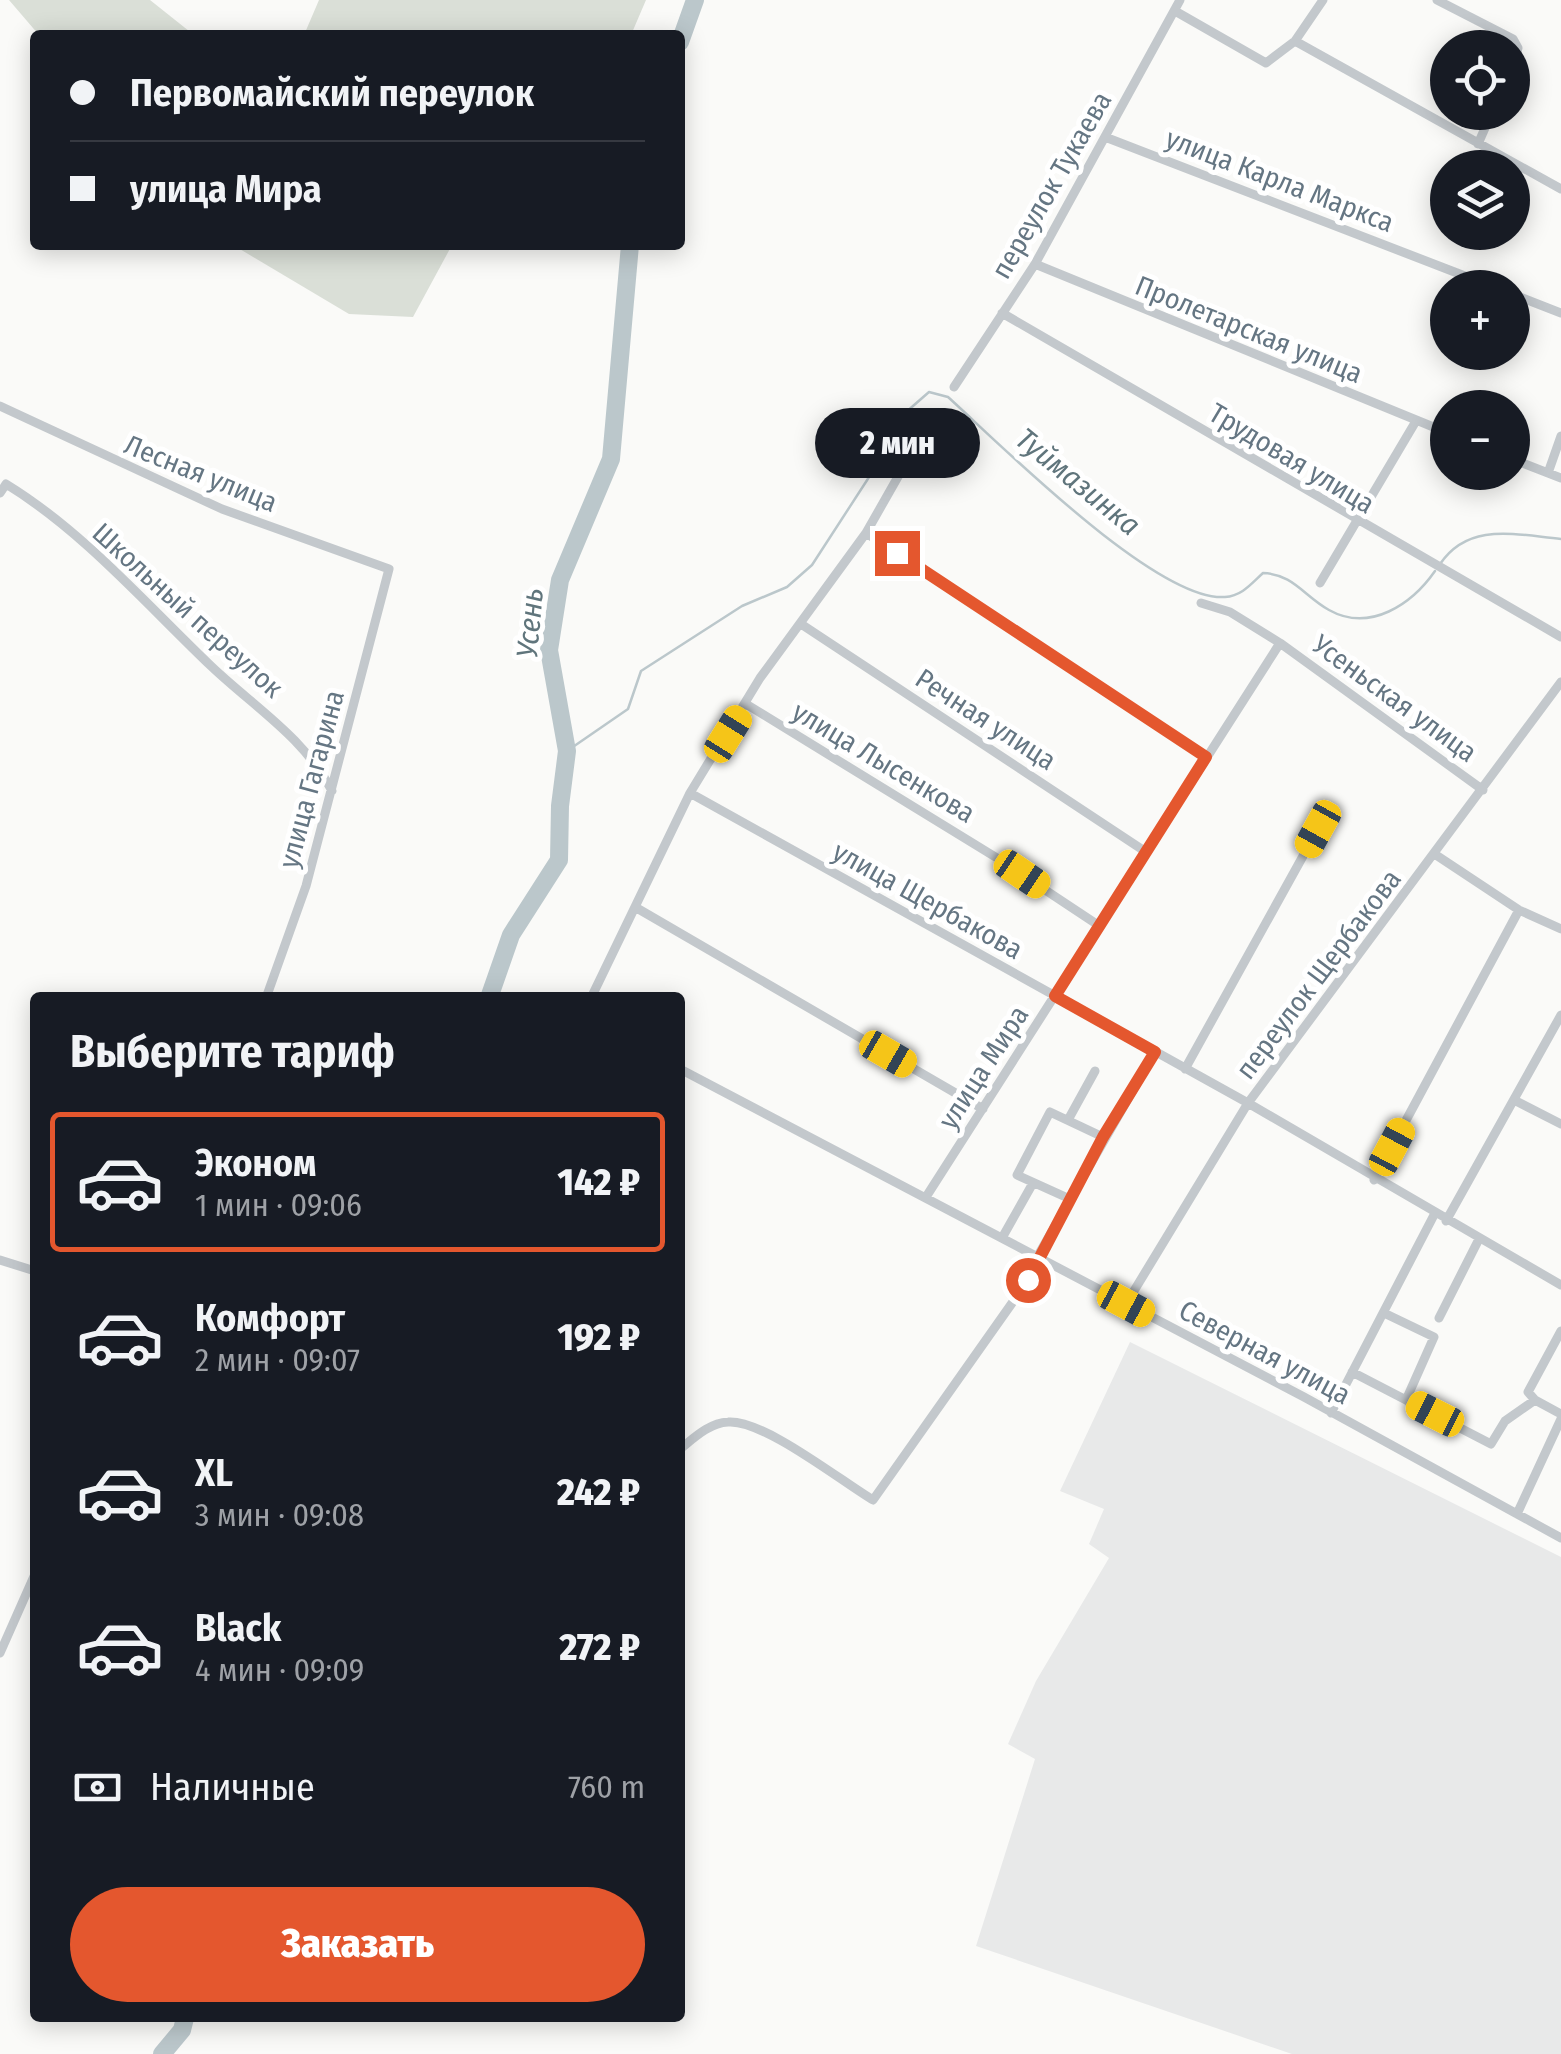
<!DOCTYPE html>
<html lang="ru">
<meta charset="utf-8">
<style>
body{margin:0;font-family:"Fira Sans Condensed",sans-serif;background:#242831;color:#f1f3f6;height:100vh;display:flex;flex-direction:column;font-size:38px;white-space:nowrap}
*{box-sizing:border-box;margin:0}
p{font-size:32px;color:#9ea1a6}
.icon{flex:none;width:55px;height:55px;fill:none;stroke:currentColor;stroke-width:2;stroke-linecap:round;stroke-linejoin:round}
.map{position:relative;flex:1;overflow:hidden}
.panel{position:absolute;left:30px;top:992px;width:655px;height:1030px;display:flex;flex-direction:column;background:#171b24;border-radius:10px;box-shadow:0 5px 25px #0003}
.panel>*{flex:none}
.hud{position:absolute;left:30px;top:30px;width:655px;height:220px;border-radius:10px;box-shadow:0 5px 25px #0003;display:grid;align-content:center;height:220px;padding:0 40px;background:#171b24}
.buttons{position:absolute;left:1430px;top:30px;display:grid;gap:20px}
.buttons a{display:grid;place-items:center;width:100px;height:100px;border-radius:50%;background:#171b24;box-shadow:0 5px 25px #0003;font-size:50px}
.end{position:absolute;width:45px;height:45px;margin:-22px;border:12px solid #e4572e;background:#fff;box-shadow:0 0 0 5px #fff}
.from{border-radius:50%}
.bubble{position:absolute;height:70px;border-radius:35px;background:#171b24;box-shadow:0 5px 25px #0003;font-size:32px;font-weight:800;line-height:70px;text-align:center}
.car{position:absolute;width:30px;height:60px;margin:-30px -15px;border-radius:12px;box-shadow:0 0 8px 2px #0007;background:linear-gradient(#f5c518 24%,#345 0 40%,#f5c518 0 76%,#345 0 86%,#f5c518 0)}
.hud b{display:flex;align-items:center;gap:35px;height:95px;font-size:38px}
.hud b+b{border-top:2px solid #363941}
.hud i{width:25px;height:25px;background:#f1f3f6}
ul{padding:0;list-style:none}
li{display:flex;align-items:center;gap:30px;height:140px;margin:0 20px 15px;padding:0 20px;border:5px solid transparent;border-radius:10px}
li div{flex:1}
li b{display:block;font-size:38px}
li em{font-style:normal;font-weight:800}
li.selected{border-color:#e4572e}
li>.icon{width:90px;height:90px;stroke-width:1.5}
h2{padding:0 40px;font-size:45px;line-height:120px}
.pay{display:flex;align-items:center;gap:25px;height:110px;padding:0 40px;font-size:38px}
.pay p{margin-inline-start:auto}
.cta{display:flex;gap:20px;margin-top:auto;padding:20px 40px}
.cta a{flex:1;height:115px;border-radius:60px;background:#e4572e;color:#fff;font-size:40px;font-weight:800;line-height:115px;text-align:center}
.map>svg:first-child{display:block}
.built{fill:#e8e9e9}
.green{fill:#dadfd7}
.lines{fill:none;stroke-linecap:round;stroke-linejoin:round}
.stream{stroke:#bbc7cb;stroke-width:2.5}
.river{stroke:#bbc7cb;stroke-width:18}
.minor{stroke:#c3c8cc;stroke-width:9}
.route{stroke:#e4572e;stroke-width:12}
.labels{text-anchor:middle;stroke-width:10;stroke-linejoin:round;paint-order:stroke}
.street-label{font-size:28px;fill:#657683;stroke:#fff}
.water-label{font-size:30px;font-style:italic;fill:#60757c;stroke:#fff}
</style>
<div class="map">
<svg width="1561" height="2054" viewBox="0 0 1561 2054">
<rect width="100%" height="100%" fill="#fafaf8"/>
<path class="built" d="M 1130,1342 L 1561,1557 L 1561,2054 L 1292,2054 L 976,1946 L 1035,1759 L 1008,1744 L 1036,1681 L 1109,1558 L 1089,1544 L 1104,1509 L 1060,1491 Z"/>
<path class="green" d="M 9,0 L 150,0 L 194,35 L 39,35 Z
M 319,0 L 646,0 L 631,35 L 304,35 Z
M 233,245 L 452,245 L 413,317 L 349,314 Z"/>
<g class="lines">
<path class="stream" d="M 1440,564 C 1469,521 1517,535 1561,539
M 567,751 L 628,709 L 641,671 L 742,606 L 787,587 L 812,565 L 873,471 L 897,420 L 929,392 L 948,397 C 1000,444 1157,602 1225,597 C 1242,596 1252,583 1263,573 C 1293,574 1304,596 1329,610 C 1370,633 1412,604 1435,571"/>
<path class="river" d="M 680,42 L 695,0
M 489,998 L 511,935 L 559,860 L 560,806 L 567,751 L 549,650 L 560,580 L 611,459 L 630,245
M 162,2054 L 182,2030 L 185,2018"/>
<path class="minor" d="M 1437,0 L 1513,39 L 1518,48 L 1512,70
M 1175,11 L 1266,63 L 1295,41 L 1323,0
M 1295,41 L 1561,189
M 1105,137 L 1496,288
M 1478,144 L 1492,112
M 1035,264 L 1448,433
M 1512,294 L 1561,313
M 1002,313 L 1561,637
M 954,387 L 1035,264 L 1180,0
M 0,406 L 222,509 L 389,569 L 306,886 L 266,998
M 1512,459 L 1561,478
M 1548,473 L 1561,436
M 0,493 L 6,484 C 83,531 146,604 211,666 C 254,707 304,737 332,791
M 866,533 L 1205,757
M 1320,583 L 1416,421
M 1201,603 L 1230,612 L 1280,643 L 1483,790
M 801,624 L 1146,852
M 746,704 L 997,858 L 1098,925
M 690,793 L 1248,1103 L 1561,1285
M 1436,855 L 1519,910 L 1561,929
M 635,907 L 983,1109
M 591,998 L 690,793 L 760,678 L 866,533 L 932,417
M 680,1069 L 1304,1397 L 1561,1538
M 1185,1069 L 1318,829
M 1514,1100 L 1561,1124
M 1068,1120 L 1095,1071
M 1374,1180 L 1519,910
M 926,1197 L 1280,643
M 1070,1199 L 1017,1175 L 1050,1112 L 1103,1137
M 1446,1221 L 1561,1015
M 1002,1238 L 1033,1183
M 1036,1259 L 1155,1052
M 0,1260 L 35,1271
M 1126,1304 L 1248,1103 L 1561,682
M 1384,1313 L 1434,1337 L 1406,1400
M 1439,1318 L 1479,1239
M 1352,1372 L 1491,1444 L 1505,1421 L 1535,1400 L 1561,1414
M 1535,1400 L 1528,1392 L 1561,1331
M 1331,1413 L 1434,1215
M 680,1449 C 694,1438 709,1423 728,1422 C 763,1419 841,1481 873,1500 L 1041,1262
M 1517,1514 L 1561,1419
M 0,1653 L 35,1574"/>
</g>
<g class="lines">
<path class="route" d="M 897,553 L 1206,757 L 1055,996 L 1155,1052 L 1103,1137 L 1028,1280"/>
</g>
<g class="labels">
<g class="street-label">
<text transform="translate(1280 180) rotate(21)" y="10">улица Карла Маркса</text>
<text transform="translate(1051 185) rotate(-60)" y="10">переулок Тукаева</text>
<text transform="translate(1249 329) rotate(22)" y="10">Пролетарская улица</text>
<text transform="translate(1292 458) rotate(31)" y="10">Трудовая улица</text>
<text transform="translate(201 473) rotate(22)" y="10">Лесная улица</text>
<text transform="translate(188 610) rotate(42)" y="10">Школьный переулок</text>
<text transform="translate(1395 698) rotate(36)" y="10">Усеньская улица</text>
<text transform="translate(986 719) rotate(33)" y="10">Речная улица</text>
<text transform="translate(884 762) rotate(31)" y="10">улица Лысенкова</text>
<text transform="translate(311 779) rotate(-75)" y="10">улица Гагарина</text>
<text transform="translate(928 900) rotate(29)" y="10">улица Щербакова</text>
<text transform="translate(1318 974) rotate(-53)" y="10">переулок Щербакова</text>
<text transform="translate(983 1067) rotate(-57)" y="10">улица Мира</text>
<text transform="translate(1265 1352) rotate(28)" y="10">Северная улица</text>
</g>
<g class="water-label">
<text transform="translate(1078 482) rotate(39)" y="10">Туймазинка</text>
<text transform="translate(530 623) rotate(-85)" y="10">Усень</text>
</g>
</g>
</svg>
<div class="buttons">
<a><svg class="icon" aria-label="locate" viewBox="0 0 24 24"><circle cx="12" cy="12" r="6"/><path d="M12 2v4M12 18v4M2 12h4M18 12h4"/></svg></a>
<a><svg class="icon" aria-label="layers" viewBox="0 0 24 24"><path d="M12 4l9 5-9 5-9-5zM3 14l9 5 9-5"/></svg></a>
<a>+</a>
<a>−</a>
</div>
<i class="end from" style="left:1028px;top:1280px"></i>
<i class="end" style="left:897px;top:553px"></i>
<div class="bubble" style="left:815px;top:408px;width:165px">2 мин</div>
<i class="car" style="left:728px;top:734px;rotate:32deg"></i>
<i class="car" style="left:1318px;top:829px;rotate:209deg"></i>
<i class="car" style="left:1022px;top:874px;rotate:124deg"></i>
<i class="car" style="left:888px;top:1054px;rotate:120deg"></i>
<i class="car" style="left:1392px;top:1147px;rotate:28deg"></i>
<i class="car" style="left:1126px;top:1304px;rotate:118deg"></i>
<i class="car" style="left:1435px;top:1414px;rotate:297deg"></i>
<div class="hud">
<b><i class="from"></i>Первомайский переулок</b>
<b><i></i>улица Мира</b>
</div>
<section class="panel">
<h2>Выберите тариф</h2>
<ul>
<li class="selected"><svg class="icon" aria-label="car" viewBox="0 0 24 24"><path d="M5 17H2v-5l4-1 3-4h7l3 4 3 1v5h-3M9 17h6M6 11h13"/><circle cx="7" cy="17" r="2"/><circle cx="17" cy="17" r="2"/></svg><div><b>Эконом</b><p>1 мин · 09:06</p></div><em>142 ₽</em></li>
<li><svg class="icon" aria-label="car" viewBox="0 0 24 24"><path d="M5 17H2v-5l4-1 3-4h7l3 4 3 1v5h-3M9 17h6M6 11h13"/><circle cx="7" cy="17" r="2"/><circle cx="17" cy="17" r="2"/></svg><div><b>Комфорт</b><p>2 мин · 09:07</p></div><em>192 ₽</em></li>
<li><svg class="icon" aria-label="car" viewBox="0 0 24 24"><path d="M5 17H2v-5l4-1 3-4h7l3 4 3 1v5h-3M9 17h6M6 11h13"/><circle cx="7" cy="17" r="2"/><circle cx="17" cy="17" r="2"/></svg><div><b>XL</b><p>3 мин · 09:08</p></div><em>242 ₽</em></li>
<li><svg class="icon" aria-label="car" viewBox="0 0 24 24"><path d="M5 17H2v-5l4-1 3-4h7l3 4 3 1v5h-3M9 17h6M6 11h13"/><circle cx="7" cy="17" r="2"/><circle cx="17" cy="17" r="2"/></svg><div><b>Black</b><p>4 мин · 09:09</p></div><em>272 ₽</em></li>
</ul>
<div class="pay"><svg class="icon" aria-label="cash" viewBox="0 0 24 24"><path d="M3 7h18v10H3z"/><circle cx="12" cy="12" r="2"/></svg>Наличные<p>760 m</p></div>
<div class="cta"><a>Заказать</a></div>
</section>
</div>
